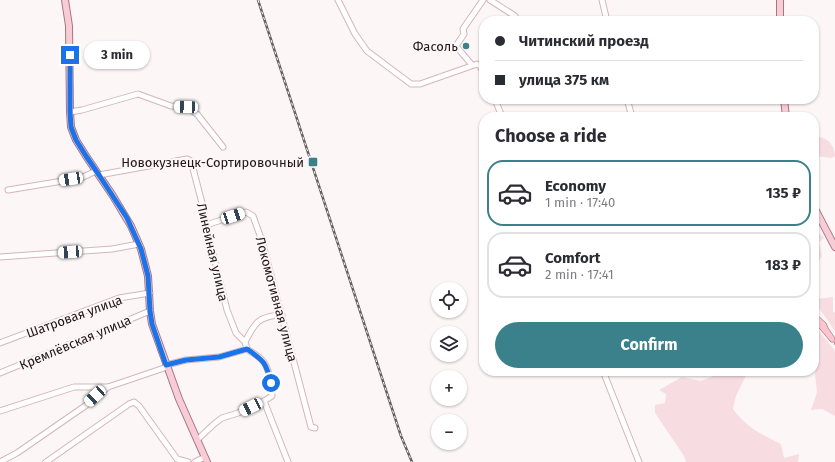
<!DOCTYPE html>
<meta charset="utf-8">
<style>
body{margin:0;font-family:"Fira Sans",sans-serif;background:#f7f7f7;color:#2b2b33;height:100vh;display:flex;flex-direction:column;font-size:15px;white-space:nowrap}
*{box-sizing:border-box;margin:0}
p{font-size:13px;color:#7c7c81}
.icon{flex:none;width:22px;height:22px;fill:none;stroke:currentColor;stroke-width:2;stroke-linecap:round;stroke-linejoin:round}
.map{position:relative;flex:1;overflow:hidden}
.details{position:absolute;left:479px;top:112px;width:340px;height:264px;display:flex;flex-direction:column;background:#fff;border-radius:16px;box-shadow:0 1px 3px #0004}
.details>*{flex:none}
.hud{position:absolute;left:479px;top:16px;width:340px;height:88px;border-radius:16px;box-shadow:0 1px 3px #0004;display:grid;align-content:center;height:88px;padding:0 16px;background:#fff}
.tools{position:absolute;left:431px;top:282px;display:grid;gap:8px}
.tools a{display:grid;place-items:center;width:36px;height:36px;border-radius:50%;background:#fff;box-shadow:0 1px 3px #0004;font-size:20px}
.end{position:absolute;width:18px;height:18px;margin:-9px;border:5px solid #1a73e8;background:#fff;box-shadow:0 0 0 2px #fff}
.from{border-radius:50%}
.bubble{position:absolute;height:28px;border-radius:14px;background:#fff;box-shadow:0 1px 3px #0004;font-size:13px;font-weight:700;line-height:28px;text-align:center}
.car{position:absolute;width:12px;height:24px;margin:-12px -6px;border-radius:5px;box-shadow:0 0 3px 1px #0007;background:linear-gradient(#fff 24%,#345 0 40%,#fff 0 76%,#345 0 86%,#fff 0)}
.hud b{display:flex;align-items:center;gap:14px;height:38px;font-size:15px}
.hud b+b{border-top:1px solid #e1e1e2}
.hud i{width:10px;height:10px;background:#2b2b33}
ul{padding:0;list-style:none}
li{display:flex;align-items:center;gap:12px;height:66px;margin:0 8px 6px;padding:0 8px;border:2px solid #e1e1e2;border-radius:16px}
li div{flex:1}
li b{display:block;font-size:15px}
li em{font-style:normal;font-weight:700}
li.on{border-color:#3a818b}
li>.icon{width:36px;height:36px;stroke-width:1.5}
h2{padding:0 16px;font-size:18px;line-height:48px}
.cta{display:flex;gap:8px;margin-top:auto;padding:8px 16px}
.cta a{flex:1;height:46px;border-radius:24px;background:#3a818b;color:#fff;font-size:16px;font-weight:700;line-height:46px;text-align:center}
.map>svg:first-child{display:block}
.green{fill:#f7dde2}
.water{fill:#ffc4d0;stroke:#bc9098}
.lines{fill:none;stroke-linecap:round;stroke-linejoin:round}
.minor-casing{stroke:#d4b6bc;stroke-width:7}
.major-casing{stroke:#a87681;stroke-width:8}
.minor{stroke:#fff;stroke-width:5}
.major{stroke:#f7ccd6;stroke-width:6}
.rail-casing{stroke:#675e60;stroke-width:2.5}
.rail{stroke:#fcf6f7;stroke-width:1;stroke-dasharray:3;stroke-linecap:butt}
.route{stroke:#1a73e8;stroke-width:5}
.poi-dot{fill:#3a818b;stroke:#fcf6f7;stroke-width:1.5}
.labels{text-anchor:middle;stroke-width:4;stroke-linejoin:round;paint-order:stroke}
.poi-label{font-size:13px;fill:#201517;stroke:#fcf6f7;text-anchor:end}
.street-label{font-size:13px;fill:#201517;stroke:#fcf6f7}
</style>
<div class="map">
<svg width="835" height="462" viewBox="0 0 835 462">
<rect width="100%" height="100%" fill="#fcf6f7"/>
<path class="green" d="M 814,137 C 825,135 835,144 835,156 L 832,158 L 814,156 Z
M 814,223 L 818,232 L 824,238 L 819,242 L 822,256 L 814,269 Z
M 814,297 L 817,299 L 833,297 L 833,311 L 835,313 L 835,331 L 814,301 Z
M 814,325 L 835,351 L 835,416 L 822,409 L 811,410 L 817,392 L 815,375 L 816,364 L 814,359 Z
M 723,371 L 748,371 L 736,396 L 733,409 C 747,428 761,434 781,444 L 784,458 L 799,454 L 798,462 L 686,462 L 684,456 L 655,413 L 655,405 L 665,403 L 666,394 L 659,390 L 682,377 L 701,381 L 721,373 Z"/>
<path class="water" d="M 814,309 L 816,314 L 826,323 L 828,328 L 835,338 L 835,345 L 834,342 L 831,342 L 814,322 Z"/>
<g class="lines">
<defs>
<path id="minor" d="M 338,0 L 355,34 L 367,51 L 411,84 L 420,84 L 477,64 L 480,66 L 484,73
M 490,0 L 515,16
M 602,0 L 607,21
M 472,65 L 456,46 L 464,34 L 463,29 L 483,0
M 495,99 L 502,117
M 627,99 L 632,117
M 70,112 L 82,110 L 138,94 L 171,106 L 186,107 L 197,114 L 223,147
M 99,175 L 187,159 L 191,161 L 202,203 L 206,225 L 227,310 L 236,333 L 245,342 L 247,349 L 219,357 L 186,360 L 166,365
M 8,190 L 81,178 L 96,171
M 206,225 L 246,212 L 253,216 L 262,241 L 311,427 L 315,428
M 0,257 L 112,249 L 139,244
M 245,342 C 255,322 259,316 282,315
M 0,343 L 119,298 L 150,293
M 247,349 C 251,352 257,355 261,359 C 270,367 271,384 272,396 L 264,401 L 288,462
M 603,371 L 639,462
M 0,373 L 150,311
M 0,411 L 74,387 L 108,387 L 167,367
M 197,440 L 214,424 L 222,418 L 238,413 L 264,401
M 0,462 L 17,453 L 85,406 L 108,387
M 46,462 L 129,404 L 134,402 L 139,406 L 177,459 L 188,462
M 195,462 L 205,457"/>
<path id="major" d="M 65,0 L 69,26 L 70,112 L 71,127 L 76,140 L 86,156 L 113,196 L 131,226 L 141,249 L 148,276 L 150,311 L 152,324 L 179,399 L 207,462
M 780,21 L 780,0
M 784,99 L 786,117
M 814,207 L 835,247"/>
</defs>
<use href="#minor" class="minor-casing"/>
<use href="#major" class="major-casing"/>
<use href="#minor" class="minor"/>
<use href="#major" class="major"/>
<defs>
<path id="rail" d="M 258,0 L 401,436 L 412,462"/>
</defs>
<use href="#rail" class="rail-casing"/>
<use href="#rail" class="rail"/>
</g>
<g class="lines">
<path class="route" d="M 70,55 L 70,112 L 71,127 L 76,140 L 86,156 L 99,175 L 127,218 L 141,249 L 148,276 L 150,311 L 152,324 L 166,365 L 186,360 L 219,357 L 247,349 C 264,361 266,362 271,383"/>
</g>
<g class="poi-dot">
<circle cx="466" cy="46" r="4"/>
<rect x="308" y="157" width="10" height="10" rx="2"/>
</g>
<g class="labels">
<g class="poi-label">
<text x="458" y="51">Фасоль</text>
<text x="304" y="167">Новокузнецк-Сортировочный</text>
</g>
<g class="street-label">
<text transform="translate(213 252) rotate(77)" y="5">Линейная улица</text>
<text transform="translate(277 299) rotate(75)" y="5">Локомотивная улица</text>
<text transform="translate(74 316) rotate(-20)" y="5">Шатровая улица</text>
<text transform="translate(75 342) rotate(-23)" y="5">Кремлёвская улица</text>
</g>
</g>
</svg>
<div class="tools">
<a><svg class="icon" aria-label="locate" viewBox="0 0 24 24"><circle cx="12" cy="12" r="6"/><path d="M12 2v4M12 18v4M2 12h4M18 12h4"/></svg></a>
<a><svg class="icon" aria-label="layers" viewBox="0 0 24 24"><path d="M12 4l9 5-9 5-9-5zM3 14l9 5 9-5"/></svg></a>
<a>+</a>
<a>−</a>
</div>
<i class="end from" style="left:271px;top:383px"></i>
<i class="end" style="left:70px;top:55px"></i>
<div class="bubble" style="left:84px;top:41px;width:66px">3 min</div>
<i class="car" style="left:186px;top:107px;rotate:272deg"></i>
<i class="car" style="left:71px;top:179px;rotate:261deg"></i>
<i class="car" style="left:233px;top:216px;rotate:72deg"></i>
<i class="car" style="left:70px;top:252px;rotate:266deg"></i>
<i class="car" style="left:95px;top:396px;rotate:227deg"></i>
<i class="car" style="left:251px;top:407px;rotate:244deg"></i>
<div class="hud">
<b><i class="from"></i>Читинский проезд</b>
<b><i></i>улица 375 км</b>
</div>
<section class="details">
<h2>Choose a ride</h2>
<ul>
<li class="on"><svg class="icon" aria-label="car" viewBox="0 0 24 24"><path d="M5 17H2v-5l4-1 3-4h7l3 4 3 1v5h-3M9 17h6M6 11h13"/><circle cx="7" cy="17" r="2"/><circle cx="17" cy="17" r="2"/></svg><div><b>Economy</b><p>1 min · 17:40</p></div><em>135 ₽</em></li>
<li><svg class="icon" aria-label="car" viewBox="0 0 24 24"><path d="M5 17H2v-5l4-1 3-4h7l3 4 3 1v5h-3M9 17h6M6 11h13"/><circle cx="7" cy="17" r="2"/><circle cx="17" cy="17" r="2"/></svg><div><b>Comfort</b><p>2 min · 17:41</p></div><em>183 ₽</em></li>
</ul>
<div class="cta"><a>Confirm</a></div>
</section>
</div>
